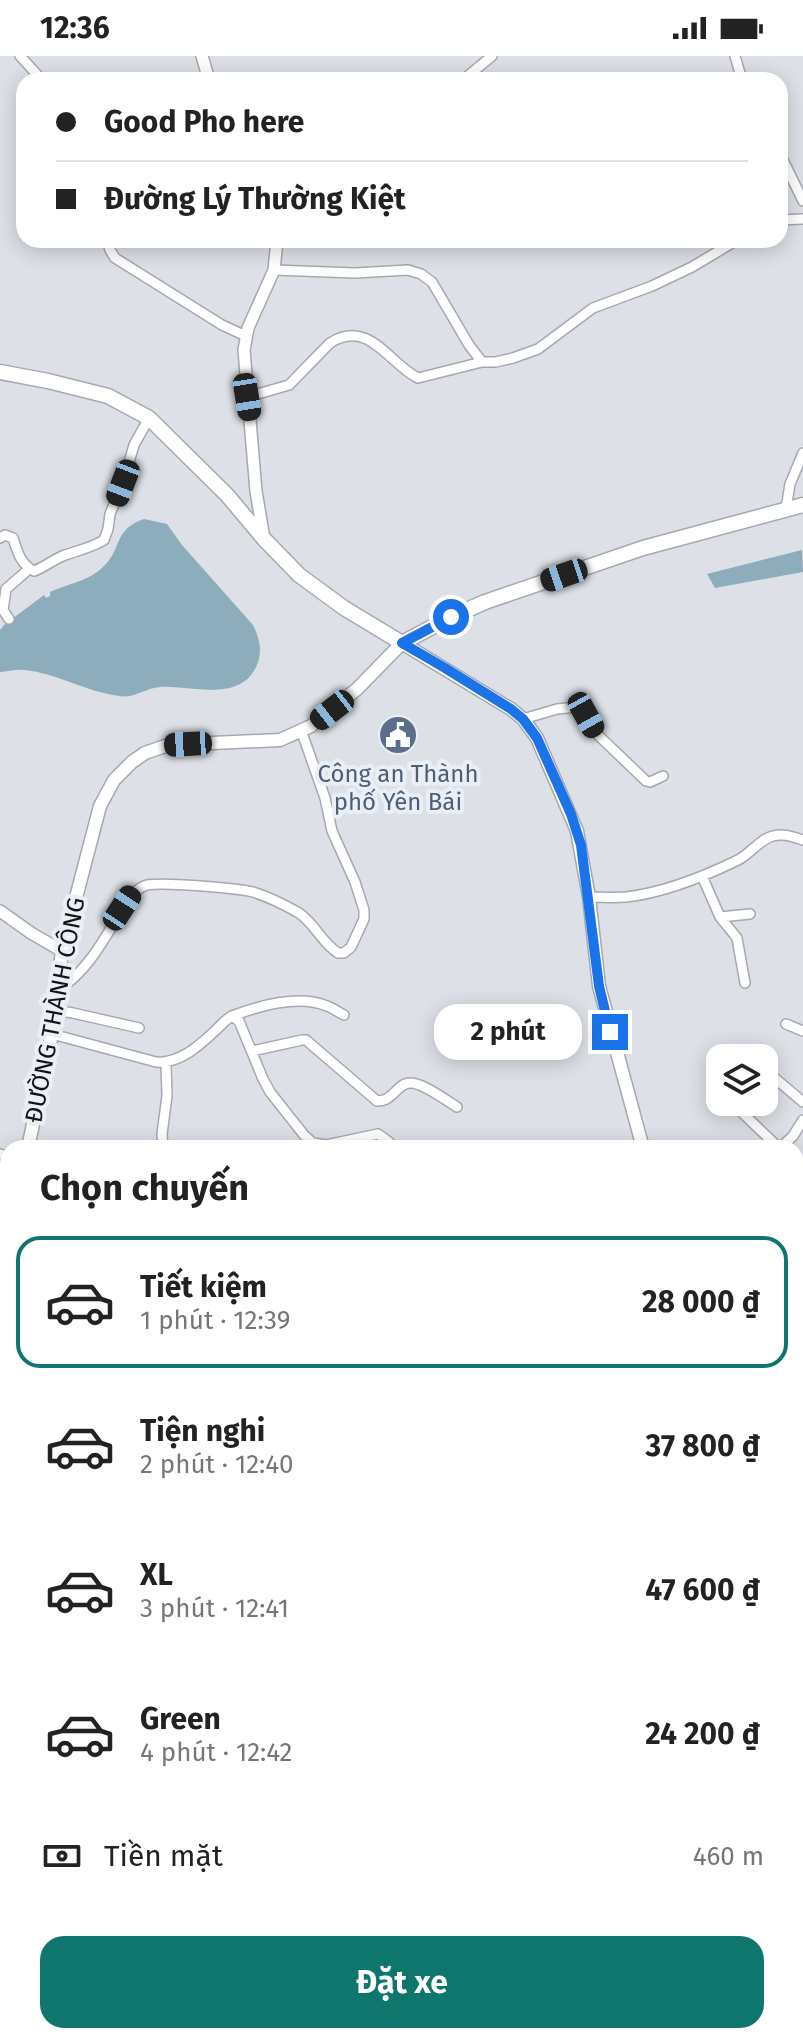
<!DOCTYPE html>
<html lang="vi">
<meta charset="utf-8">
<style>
body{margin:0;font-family:"Fira Sans",sans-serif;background:#f6f6f6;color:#222;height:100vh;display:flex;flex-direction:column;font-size:30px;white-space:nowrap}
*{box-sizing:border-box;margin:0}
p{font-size:26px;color:#767676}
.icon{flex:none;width:44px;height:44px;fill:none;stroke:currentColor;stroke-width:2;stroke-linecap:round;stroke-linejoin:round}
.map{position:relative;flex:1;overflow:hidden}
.drawer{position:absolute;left:0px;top:1084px;width:804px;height:904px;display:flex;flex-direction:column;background:#fff;border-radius:24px 24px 0 0;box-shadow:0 4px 20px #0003}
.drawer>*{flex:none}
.top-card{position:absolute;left:16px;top:16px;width:772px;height:176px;border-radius:24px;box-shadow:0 4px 20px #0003;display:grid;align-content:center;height:176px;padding:0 40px;background:#fff}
.buttons{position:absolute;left:706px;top:988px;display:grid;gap:16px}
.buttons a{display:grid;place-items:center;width:72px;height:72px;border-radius:16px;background:#fff;box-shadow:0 4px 20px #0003;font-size:40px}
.end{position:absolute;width:36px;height:36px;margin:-18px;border:10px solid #1a73e8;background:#fff;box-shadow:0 0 0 4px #fff}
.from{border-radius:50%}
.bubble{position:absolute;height:56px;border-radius:24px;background:#fff;box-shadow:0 4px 20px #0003;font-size:26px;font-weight:700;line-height:56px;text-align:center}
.car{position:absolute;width:24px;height:48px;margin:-24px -12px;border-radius:10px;box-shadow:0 0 6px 2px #0007;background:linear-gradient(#222 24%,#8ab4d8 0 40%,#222 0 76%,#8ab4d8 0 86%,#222 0)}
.top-card b{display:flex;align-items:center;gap:28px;height:76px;font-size:30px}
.top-card b+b{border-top:2px solid #e0e0e0}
.top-card i{width:20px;height:20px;background:#222}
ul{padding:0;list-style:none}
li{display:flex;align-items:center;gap:24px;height:132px;margin:0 16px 12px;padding:0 24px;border:4px solid transparent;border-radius:24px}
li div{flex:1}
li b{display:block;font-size:30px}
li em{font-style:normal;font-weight:700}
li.selected{border-color:#0f766e}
li>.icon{width:72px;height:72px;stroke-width:1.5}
h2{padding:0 40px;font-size:36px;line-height:96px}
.pay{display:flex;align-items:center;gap:20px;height:88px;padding:0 40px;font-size:30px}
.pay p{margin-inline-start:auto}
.cta{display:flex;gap:16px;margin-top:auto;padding:16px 40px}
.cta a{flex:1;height:92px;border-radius:24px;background:#0f766e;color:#fff;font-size:32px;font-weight:700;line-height:92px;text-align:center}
.status{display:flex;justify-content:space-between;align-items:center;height:56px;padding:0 40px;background:#fff;direction:ltr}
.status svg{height:22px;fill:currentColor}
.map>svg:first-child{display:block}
.green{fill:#c5ceb7}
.water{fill:#8dadbd}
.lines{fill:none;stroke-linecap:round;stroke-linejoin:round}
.minor-casing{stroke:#a5a9af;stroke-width:12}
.tertiary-casing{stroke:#a5a9af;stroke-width:14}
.secondary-casing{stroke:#a5a9af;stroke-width:15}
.primary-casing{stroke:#a5a9af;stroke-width:17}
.minor{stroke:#fff;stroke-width:9}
.tertiary{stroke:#fff;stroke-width:11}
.secondary{stroke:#fff;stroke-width:12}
.primary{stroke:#fff;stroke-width:14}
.rail{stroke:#2d2e31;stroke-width:2;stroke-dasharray:14 14;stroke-linecap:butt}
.route{stroke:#1a73e8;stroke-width:10}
.labels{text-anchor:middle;stroke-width:8;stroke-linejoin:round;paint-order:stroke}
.service-label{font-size:24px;fill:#4e5e75;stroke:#eaeef5}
.street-label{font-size:24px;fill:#121315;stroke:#eaeef5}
</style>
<div class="status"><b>12:36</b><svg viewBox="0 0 49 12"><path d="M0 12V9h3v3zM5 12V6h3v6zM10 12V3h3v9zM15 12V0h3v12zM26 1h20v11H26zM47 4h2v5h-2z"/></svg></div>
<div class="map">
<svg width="803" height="1988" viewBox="0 0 803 1988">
<rect width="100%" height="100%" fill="#dde1e7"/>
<path class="green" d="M 796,1148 L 803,1149 L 803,1294 L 796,1294 Z"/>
<path class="water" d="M 144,463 L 167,468 L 182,489 L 253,569 C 260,583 263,596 256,611 C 239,647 190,629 160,631 C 146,632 133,643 119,640 C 86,636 57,617 24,614 C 15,613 8,616 0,616 L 0,574 L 4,569 L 44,539 L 46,542 L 50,540 L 50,536 C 67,528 89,525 103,511 C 122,494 113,473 144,463 Z
M 802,494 L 803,516 L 715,532 L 707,518 Z
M 8,1519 L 8,1600 L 0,1598 L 0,1528 Z
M 8,1975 L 8,1980 L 522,1980 L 532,1988 L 0,1988 L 0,1977 Z"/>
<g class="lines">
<defs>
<path id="minor" d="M 20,0 L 42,24
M 735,0 L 742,24
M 463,24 L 492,0
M 780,98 L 803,145
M 780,164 L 803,163
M 107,184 L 110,194 L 115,202 L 222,269 L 246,280
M 274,214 L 355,217 L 408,214 L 421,218 L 432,226 L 469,289 L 482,306
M 247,341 L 289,329 L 330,287 C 369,262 389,308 418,322 L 482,306 L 496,306 L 513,302 L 538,293 L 593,252 L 652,230 L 692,211 L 737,184
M 786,453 L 790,428 L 803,397
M 0,482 L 5,479 L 13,482 C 17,495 21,509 34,515 C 45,511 54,503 65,499 C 79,494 91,492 104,484 L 108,473 L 110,458 L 123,427 L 134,389 L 149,362
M 9,563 L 3,554 L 6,533 L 29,513
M 523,663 L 557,653 L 577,651 L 586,659 L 598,679 L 646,725 L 650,726 L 663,720
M 702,820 L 720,861 L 737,882 L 745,927
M 589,841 C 602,841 614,842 626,841 C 663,837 705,820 738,804 C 750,798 760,783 773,780 C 784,777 793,781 803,784
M 720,861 L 750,858
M 57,934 C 91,915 110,871 131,839 C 136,835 140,831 147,829 C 164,826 236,832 253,836 C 269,841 285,849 299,857 C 315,868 322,887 338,897 L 344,897 L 351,891 L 364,863 L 364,854 L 355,826 L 332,775 L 325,742 L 301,674
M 54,954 L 73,957 L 139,972
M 232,960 C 259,950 298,938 327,950 C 333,952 338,956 344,959
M 786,968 L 803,975
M 52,978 L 156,1006 C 180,1008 200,989 217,973 C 222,968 225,964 232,960 L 239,965 L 263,1023 L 270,1036 L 304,1079 L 313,1087 L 326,1089 L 378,1078 L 389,1086 L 394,1092
M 252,995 L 302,984 L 306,984 L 377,1045 C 385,1045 387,1043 394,1037 C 398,1033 403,1027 410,1027 C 422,1026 447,1045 457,1051
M 747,999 L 751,1002
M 764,1013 L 803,1046
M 719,1034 L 720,1036
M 731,1046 L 779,1092
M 163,1092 L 162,1078 L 167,1040 L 166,1007
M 780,1092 L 793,1080 L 803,1064
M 0,1098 L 8,1101
M 796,1107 L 803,1108
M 0,1331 L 8,1335
M 796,1438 L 803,1433
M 0,1474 L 8,1475
M 796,1508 L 803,1509
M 796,1772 L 801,1780
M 0,1925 L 8,1922
M 796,1935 L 803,1940
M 606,1980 L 615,1988
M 759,1980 L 771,1981 L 786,1988
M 725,1988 L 744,1980"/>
<path id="tertiary" d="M 202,0 L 209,24
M 264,483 L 256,435 L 244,294 L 248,272 L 274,214 L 277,184
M 0,855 L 31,877 L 62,895
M 796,1611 L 803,1607
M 0,1789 L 8,1791"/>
<path id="secondary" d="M 28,1092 L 52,978 L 62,895 L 100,750 L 114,724 L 132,706 L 145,697 L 168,689 L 280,684 L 311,670 L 357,633 L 402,587 L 511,653 L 523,663 L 537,682 L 577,775 L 589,841 L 599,930 L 643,1092
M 0,1173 L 8,1152
M 796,1470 L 803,1484"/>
<path id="primary" d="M 0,316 L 48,325 L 108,340 L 149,362 L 227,439 L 264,483 L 299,519 L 344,552 L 402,587 L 451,561 L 485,546 L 643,492 L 803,449
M 796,1570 L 803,1568
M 796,1588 L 803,1587
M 0,1621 L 8,1623
M 0,1633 L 8,1635"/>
</defs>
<use href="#minor" class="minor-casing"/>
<use href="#tertiary" class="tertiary-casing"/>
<use href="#secondary" class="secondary-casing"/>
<use href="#primary" class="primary-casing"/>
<use href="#minor" class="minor"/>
<use href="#tertiary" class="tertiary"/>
<use href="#secondary" class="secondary"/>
<use href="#primary" class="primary"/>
<path class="rail" d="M 0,1783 L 8,1784
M 796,1896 L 803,1898"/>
</g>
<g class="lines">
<path class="route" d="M 451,561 L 402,587 L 445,612 L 511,653 L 523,663 L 537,682 L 571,758 L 581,789 L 599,930 L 610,976"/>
</g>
<defs>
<symbol id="civic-disc" viewBox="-11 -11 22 22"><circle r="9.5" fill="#5c6f8a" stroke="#eaeef5"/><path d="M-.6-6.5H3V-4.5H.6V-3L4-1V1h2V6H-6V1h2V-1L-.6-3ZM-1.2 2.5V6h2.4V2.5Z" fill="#fff"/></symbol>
</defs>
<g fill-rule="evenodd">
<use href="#civic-disc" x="376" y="657" width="44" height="44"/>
</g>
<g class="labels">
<g class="service-label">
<text x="398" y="726">Công an Thành<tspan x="398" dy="28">phố Yên Bái</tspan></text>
</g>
<g class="street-label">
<text transform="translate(55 954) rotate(-79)" y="8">ĐƯỜNG THÀNH CÔNG</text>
</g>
</g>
</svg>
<div class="buttons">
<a><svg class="icon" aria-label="layers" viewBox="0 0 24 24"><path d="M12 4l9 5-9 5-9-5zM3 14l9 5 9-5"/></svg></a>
</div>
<i class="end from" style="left:451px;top:561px"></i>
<i class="end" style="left:610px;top:976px"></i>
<div class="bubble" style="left:434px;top:948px;width:148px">2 phút</div>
<i class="car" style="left:247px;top:341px;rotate:171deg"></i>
<i class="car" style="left:123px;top:427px;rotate:201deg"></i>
<i class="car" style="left:564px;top:519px;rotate:251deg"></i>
<i class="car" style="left:332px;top:654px;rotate:232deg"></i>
<i class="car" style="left:586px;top:659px;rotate:151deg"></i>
<i class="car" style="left:188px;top:688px;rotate:267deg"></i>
<i class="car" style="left:122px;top:852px;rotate:33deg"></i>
<div class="top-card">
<b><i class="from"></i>Good Pho here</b>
<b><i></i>Đường Lý Thường Kiệt</b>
</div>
<section class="drawer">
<h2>Chọn chuyến</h2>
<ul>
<li class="selected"><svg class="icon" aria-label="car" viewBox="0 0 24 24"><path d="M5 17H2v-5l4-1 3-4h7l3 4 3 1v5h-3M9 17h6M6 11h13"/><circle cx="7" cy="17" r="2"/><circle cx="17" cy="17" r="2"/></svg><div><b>Tiết kiệm</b><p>1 phút · 12:39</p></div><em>28 000 ₫</em></li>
<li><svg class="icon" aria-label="car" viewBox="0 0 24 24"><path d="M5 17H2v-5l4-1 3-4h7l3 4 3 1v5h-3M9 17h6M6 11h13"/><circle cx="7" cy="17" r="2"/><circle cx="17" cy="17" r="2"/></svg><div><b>Tiện nghi</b><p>2 phút · 12:40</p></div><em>37 800 ₫</em></li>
<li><svg class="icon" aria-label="car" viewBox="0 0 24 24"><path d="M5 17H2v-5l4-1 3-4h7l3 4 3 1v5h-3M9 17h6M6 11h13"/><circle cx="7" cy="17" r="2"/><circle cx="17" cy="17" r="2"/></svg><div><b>XL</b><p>3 phút · 12:41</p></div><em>47 600 ₫</em></li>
<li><svg class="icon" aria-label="car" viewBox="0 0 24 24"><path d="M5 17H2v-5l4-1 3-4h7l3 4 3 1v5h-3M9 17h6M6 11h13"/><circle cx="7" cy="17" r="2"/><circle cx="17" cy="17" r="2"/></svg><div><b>Green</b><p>4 phút · 12:42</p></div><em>24 200 ₫</em></li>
</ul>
<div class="pay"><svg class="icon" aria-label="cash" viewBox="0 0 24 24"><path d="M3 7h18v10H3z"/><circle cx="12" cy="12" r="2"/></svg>Tiền mặt<p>460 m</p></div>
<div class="cta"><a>Đặt xe</a></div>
</section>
</div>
